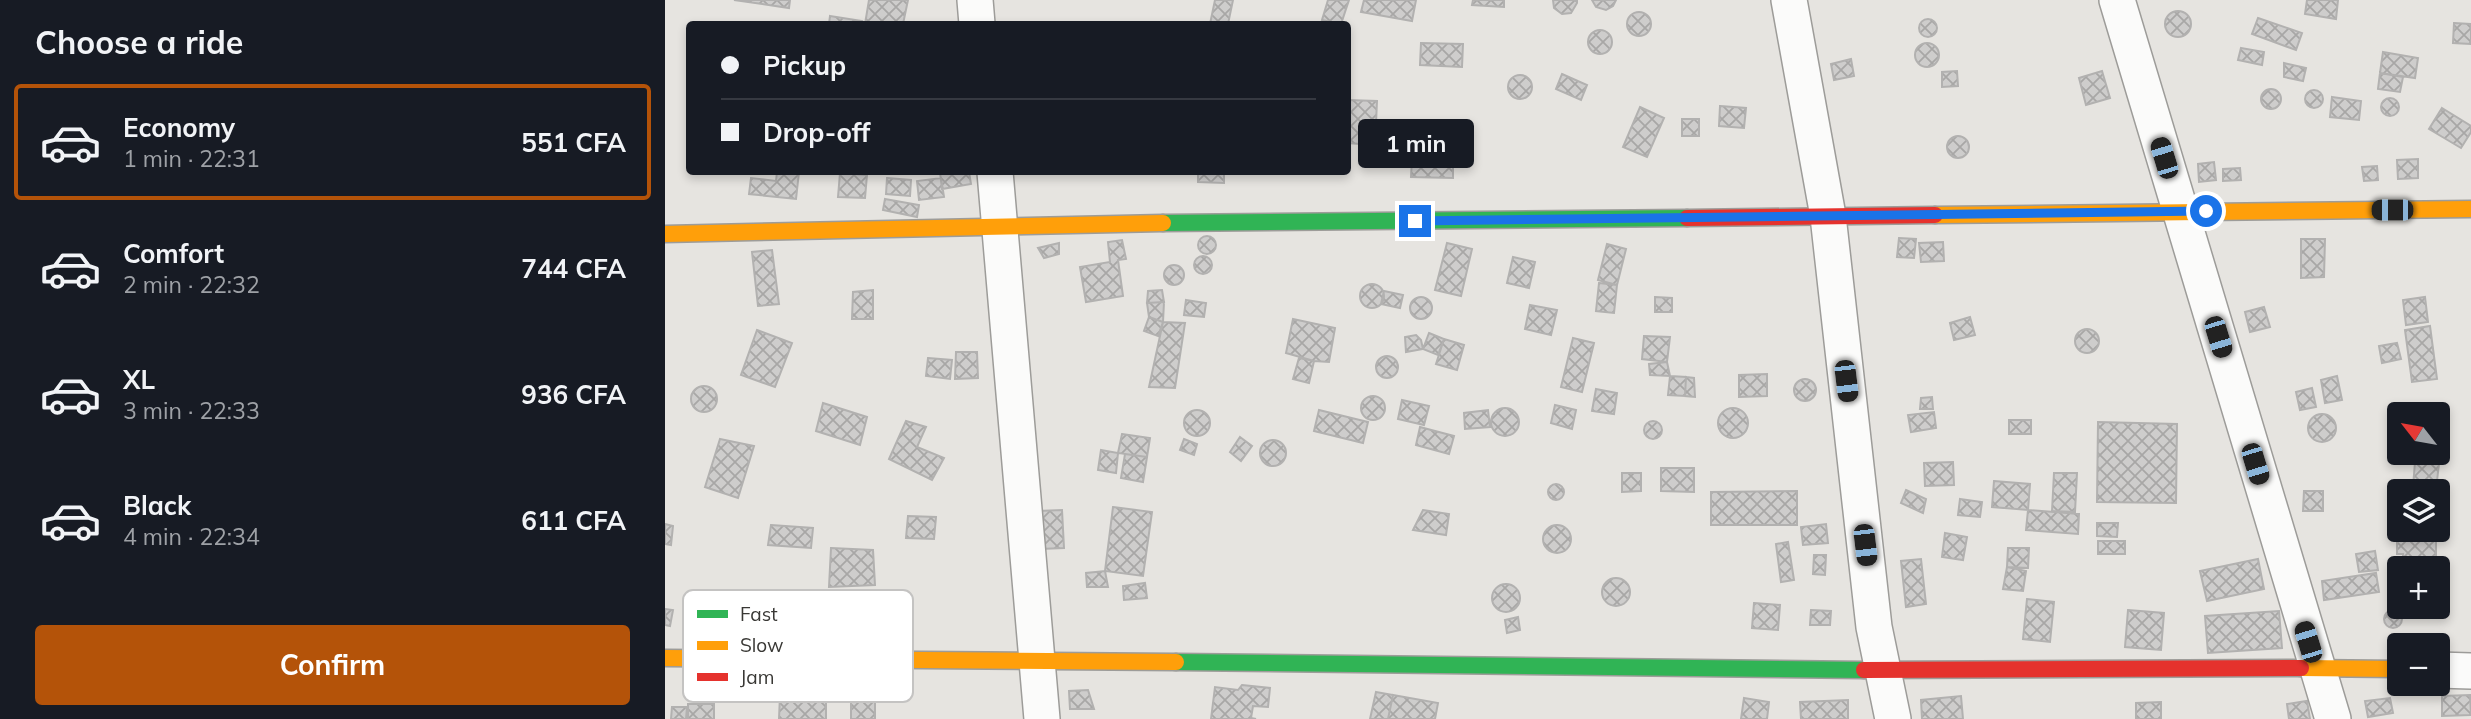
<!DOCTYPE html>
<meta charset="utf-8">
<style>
body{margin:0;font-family:Mulish,sans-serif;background:#20242c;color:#f1f3f6;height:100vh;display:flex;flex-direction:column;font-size:26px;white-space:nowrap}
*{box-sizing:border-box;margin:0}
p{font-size:23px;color:#9ea1a6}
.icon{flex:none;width:38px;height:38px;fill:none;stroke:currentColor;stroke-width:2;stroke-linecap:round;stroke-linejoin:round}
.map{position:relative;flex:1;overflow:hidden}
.panel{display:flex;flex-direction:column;background:#171b24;width:665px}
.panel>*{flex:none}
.top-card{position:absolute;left:21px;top:21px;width:665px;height:154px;border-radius:7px;box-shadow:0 4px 10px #0003;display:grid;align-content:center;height:154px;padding:0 35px;background:#171b24}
.needle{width:46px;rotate:301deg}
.fabs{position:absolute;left:1722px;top:402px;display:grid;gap:14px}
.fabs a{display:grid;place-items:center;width:63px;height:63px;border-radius:7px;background:#171b24;box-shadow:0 4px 10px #0003;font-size:35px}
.end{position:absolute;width:32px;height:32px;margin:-16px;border:9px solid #1a73e8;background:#fff;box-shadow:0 0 0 4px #fff}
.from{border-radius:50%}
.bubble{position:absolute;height:49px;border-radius:7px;background:#171b24;box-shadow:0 4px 10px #0003;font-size:23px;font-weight:700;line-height:49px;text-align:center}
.car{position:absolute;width:21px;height:42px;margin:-21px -10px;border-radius:9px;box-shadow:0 0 5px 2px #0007;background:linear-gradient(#222 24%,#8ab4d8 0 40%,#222 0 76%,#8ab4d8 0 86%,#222 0)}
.top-card b{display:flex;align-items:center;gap:24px;height:66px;font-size:26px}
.top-card b+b{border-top:2px solid #363941}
.top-card i{width:18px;height:18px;background:#f1f3f6}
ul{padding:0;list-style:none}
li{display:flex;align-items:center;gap:21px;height:116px;margin:0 14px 10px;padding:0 21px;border:4px solid transparent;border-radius:7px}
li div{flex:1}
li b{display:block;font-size:26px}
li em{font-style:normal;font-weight:700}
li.active{border-color:#b45309}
li>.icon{width:63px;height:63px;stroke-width:1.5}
h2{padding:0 35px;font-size:32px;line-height:84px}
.primary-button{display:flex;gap:14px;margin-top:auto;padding:14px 35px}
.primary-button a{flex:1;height:80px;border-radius:7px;background:#b45309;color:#fff;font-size:28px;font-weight:700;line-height:80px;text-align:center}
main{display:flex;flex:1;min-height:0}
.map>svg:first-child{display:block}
.building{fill:url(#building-cross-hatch);stroke:#b2b1b0;stroke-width:2}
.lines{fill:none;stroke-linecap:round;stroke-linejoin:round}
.street-casing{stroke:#9d9c99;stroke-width:38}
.fast-casing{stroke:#9d9c99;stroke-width:19}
.slow-casing{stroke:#9d9c99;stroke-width:19}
.jam-casing{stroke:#9d9c99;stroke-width:19}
.street{stroke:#fbfbfa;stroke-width:35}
.fast{stroke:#30b455;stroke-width:16}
.slow{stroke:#ff9f0a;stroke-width:16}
.jam{stroke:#e5322d;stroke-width:16}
.route{stroke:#1a73e8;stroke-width:9}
.key{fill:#fff;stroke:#c4c3c2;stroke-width:2}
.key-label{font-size:19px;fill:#393835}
</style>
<main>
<section class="panel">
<h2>Choose a ride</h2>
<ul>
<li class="active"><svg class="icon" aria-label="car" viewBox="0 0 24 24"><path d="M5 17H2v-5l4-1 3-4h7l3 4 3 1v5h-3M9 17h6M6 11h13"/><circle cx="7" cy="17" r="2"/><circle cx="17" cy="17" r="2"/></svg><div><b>Economy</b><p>1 min · 22:31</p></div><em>551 CFA</em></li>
<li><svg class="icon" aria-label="car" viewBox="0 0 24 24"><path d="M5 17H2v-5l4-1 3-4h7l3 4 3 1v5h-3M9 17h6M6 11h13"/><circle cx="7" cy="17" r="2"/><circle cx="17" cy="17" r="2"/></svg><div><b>Comfort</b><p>2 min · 22:32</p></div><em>744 CFA</em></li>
<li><svg class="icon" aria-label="car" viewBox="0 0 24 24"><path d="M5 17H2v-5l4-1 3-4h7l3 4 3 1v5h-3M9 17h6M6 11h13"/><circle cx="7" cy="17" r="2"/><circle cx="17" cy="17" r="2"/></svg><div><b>XL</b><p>3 min · 22:33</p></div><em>936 CFA</em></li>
<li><svg class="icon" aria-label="car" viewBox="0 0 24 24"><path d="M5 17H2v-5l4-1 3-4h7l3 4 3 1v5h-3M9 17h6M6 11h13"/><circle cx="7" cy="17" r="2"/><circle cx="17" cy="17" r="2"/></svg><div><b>Black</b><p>4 min · 22:34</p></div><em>611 CFA</em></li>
</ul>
<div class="primary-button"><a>Confirm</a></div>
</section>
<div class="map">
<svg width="1806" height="719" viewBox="0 0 1806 719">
<defs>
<pattern id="building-cross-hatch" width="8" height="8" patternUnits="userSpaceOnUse" patternTransform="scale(1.75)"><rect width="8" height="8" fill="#cecdcc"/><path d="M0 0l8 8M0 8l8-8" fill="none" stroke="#a8a7a6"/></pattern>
</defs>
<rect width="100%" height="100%" fill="#e6e4e0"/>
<path class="building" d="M 69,0 L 125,0 L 124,8 Z
M 204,0 L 243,0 L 238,24 L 200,24 Z
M 550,0 L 568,0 L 563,24 L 545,24 Z
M 663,0 L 684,0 L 676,24 L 657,20 Z
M 699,0 L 751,0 L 747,21 L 696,12 Z
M 808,0 L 839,0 L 839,7 L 807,5 Z
M 888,0 L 912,0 L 912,3 L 906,13 L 897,14 L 889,8 Z
M 927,0 L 951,0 L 948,6 L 941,10 L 931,7 Z
M 1642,0 L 1673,0 L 1671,19 L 1640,14 Z
M1500 24a13 13 0 1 1 26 0a13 13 0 1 1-26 0Z
M962 24a12 12 0 1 1 24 0a12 12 0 1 1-24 0Z
M 165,16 L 197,21 L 196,24 L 164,24 Z
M 1593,18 L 1637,33 L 1631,50 L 1587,34 Z
M1254 28a9 9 0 1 1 18 0a9 9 0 1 1-18 0Z
M 1789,23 L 1806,24 L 1806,44 L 1788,43 Z
M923 42a12 12 0 1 1 24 0a12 12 0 1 1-24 0Z
M 756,43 L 798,44 L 797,67 L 755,65 Z
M1250 55a12 12 0 1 1 24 0a12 12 0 1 1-24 0Z
M 1576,48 L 1599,52 L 1597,65 L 1573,60 Z
M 1718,52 L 1753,58 L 1750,78 L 1715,73 Z
M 1186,59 L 1189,76 L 1169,80 L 1166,64 Z
M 1619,63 L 1641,68 L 1638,81 L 1619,77 Z
M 1292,71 L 1293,86 L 1277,87 L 1277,72 Z
M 1437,71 L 1445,98 L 1421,105 L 1414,78 Z
M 1715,73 L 1738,77 L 1735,92 L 1713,89 Z
M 897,74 L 922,85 L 916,100 L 891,89 Z
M843 87a12 12 0 1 1 24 0a12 12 0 1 1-24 0Z
M1596 99a10 10 0 1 1 20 0a10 10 0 1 1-20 0Z
M1640 99a9 9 0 1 1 18 0a9 9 0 1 1-18 0Z
M 1667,97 L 1696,101 L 1694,120 L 1665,117 Z
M1716 107a9 9 0 1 1 18 0a9 9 0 1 1-18 0Z
M 682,100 L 712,101 L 710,145 L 682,143 Z
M 1055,106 L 1081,108 L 1079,128 L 1054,126 Z
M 975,107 L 999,118 L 982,157 L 958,147 Z
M 1777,108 L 1806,126 L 1806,132 L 1796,148 L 1764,129 Z
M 1017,119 L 1034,119 L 1034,136 L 1017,136 Z
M1282 147a11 11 0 1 1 22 0a11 11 0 1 1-22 0Z
M 747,158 L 788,159 L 788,178 L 746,177 Z
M 1753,159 L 1753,178 L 1733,179 L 1732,160 Z
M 1549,162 L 1551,180 L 1534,182 L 1533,164 Z
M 1712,166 L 1713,180 L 1699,181 L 1697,167 Z
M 1575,168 L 1576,180 L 1558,181 L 1558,169 Z
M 112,172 L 134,172 L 131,199 L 84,194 L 86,178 L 111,181 Z
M 275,172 L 304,172 L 306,184 L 277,189 Z
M 533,172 L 559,172 L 559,183 L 533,182 Z
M 175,173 L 202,175 L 200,198 L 173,197 Z
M 222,178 L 246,180 L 245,196 L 221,194 Z
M 276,178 L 279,197 L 254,200 L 252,181 Z
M 220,199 L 254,205 L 252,217 L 218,210 Z
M533 245a9 9 0 1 1 18 0a9 9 0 1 1-18 0Z
M 1234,238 L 1251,239 L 1249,258 L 1232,257 Z
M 1636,239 L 1660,239 L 1659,277 L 1636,278 Z
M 457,240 L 461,259 L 453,260 L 458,296 L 421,302 L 415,267 L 445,262 L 443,242 Z
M 1278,242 L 1279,261 L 1256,262 L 1254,243 Z
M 394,243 L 394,254 L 379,258 L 373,248 Z
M 782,243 L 807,249 L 796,296 L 770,290 Z
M 942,244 L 961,249 L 952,285 L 933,280 Z
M 107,250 L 114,304 L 93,306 L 87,252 Z
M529 265a9 9 0 1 1 18 0a9 9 0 1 1-18 0Z
M 848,257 L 870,262 L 864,288 L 842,283 Z
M499 275a10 10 0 1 1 20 0a10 10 0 1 1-20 0Z
M 934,283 L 952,285 L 949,313 L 931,311 Z
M695 296a12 12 0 1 1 24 0a12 12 0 1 1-24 0Z
M 208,290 L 208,319 L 187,319 L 188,292 Z
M 497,290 L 499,302 L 482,303 L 483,291 Z
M 719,291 L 738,295 L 735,308 L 716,304 Z
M 990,297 L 1007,298 L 1007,312 L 990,312 Z
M 1760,297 L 1763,322 L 1741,325 L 1738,300 Z
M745 308a11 11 0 1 1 22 0a11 11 0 1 1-22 0Z
M 521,300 L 541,303 L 539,317 L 519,315 Z
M 499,302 L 498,322 L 484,317 L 482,303 Z
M 865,305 L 892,310 L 886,335 L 860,329 Z
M 1599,307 L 1605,327 L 1585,332 L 1580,312 Z
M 484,317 L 498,322 L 493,336 L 479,331 Z
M 1305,317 L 1310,335 L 1289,340 L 1285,323 Z
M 628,319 L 670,328 L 664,362 L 649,361 L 621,353 Z
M 498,322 L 520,323 L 510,388 L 484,387 Z
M 1765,326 L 1772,379 L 1747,382 L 1740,330 Z
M1410 341a12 12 0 1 1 24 0a12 12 0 1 1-24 0Z
M 92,330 L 127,343 L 110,387 L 76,375 Z
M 764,333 L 779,339 L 773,355 L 758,349 Z
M 751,335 L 756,340 L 758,349 L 741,352 L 740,337 Z
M 979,336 L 1005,337 L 1002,362 L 977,359 Z
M 908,338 L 929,343 L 917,392 L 896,387 Z
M 779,339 L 799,345 L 792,370 L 771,364 Z
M 1732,343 L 1736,359 L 1717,363 L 1714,346 Z
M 291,352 L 312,352 L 313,378 L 290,379 Z
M711 367a11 11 0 1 1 22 0a11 11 0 1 1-22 0Z
M 263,358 L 287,360 L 285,379 L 261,376 Z
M 634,358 L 649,361 L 644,383 L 628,379 Z
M 1002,362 L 1005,376 L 985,375 L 984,364 Z
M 1102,374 L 1102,396 L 1074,397 L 1074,375 Z
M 1005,376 L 1021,377 L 1020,396 L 1003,395 Z
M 1672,376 L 1677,400 L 1660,403 L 1656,380 Z
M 1021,377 L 1029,378 L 1030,397 L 1020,396 Z
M1129 390a11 11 0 1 1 22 0a11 11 0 1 1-22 0Z
M26 399a13 13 0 1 1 26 0a13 13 0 1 1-26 0Z
M 1647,388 L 1651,407 L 1635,410 L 1631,392 Z
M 931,389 L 952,393 L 949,414 L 927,411 Z
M696 408a12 12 0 1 1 24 0a12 12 0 1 1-24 0Z
M 1267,397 L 1268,409 L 1255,409 L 1256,398 Z
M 737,400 L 764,406 L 759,425 L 733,419 Z
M 158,403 L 202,417 L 195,445 L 151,431 Z
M 1758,404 L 1770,404 L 1770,413 L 1758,413 Z
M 890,405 L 911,410 L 907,429 L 886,423 Z
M826 422a14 14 0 1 1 28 0a14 14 0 1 1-28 0Z
M1053 423a15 15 0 1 1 30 0a15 15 0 1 1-30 0Z
M519 423a13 13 0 1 1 26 0a13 13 0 1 1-26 0Z
M 654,410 L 703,422 L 698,443 L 649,431 Z
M 823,410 L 825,427 L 800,429 L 799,413 Z
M 1269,412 L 1271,428 L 1246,432 L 1243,415 Z
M1643 428a14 14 0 1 1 28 0a14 14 0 1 1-28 0Z
M 1344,420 L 1366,420 L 1366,434 L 1344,434 Z
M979 430a9 9 0 1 1 18 0a9 9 0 1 1-18 0Z
M 241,421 L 261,427 L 252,447 L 279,458 L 267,480 L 224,459 Z
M 1433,422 L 1512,424 L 1511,503 L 1432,502 Z
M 755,427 L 789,436 L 784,454 L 751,445 Z
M 457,434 L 485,438 L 482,457 L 453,453 Z
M 575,437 L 587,446 L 576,461 L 565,452 Z
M 55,439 L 89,446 L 73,498 L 40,487 Z
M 519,439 L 532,444 L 529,455 L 515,450 Z
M595 453a13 13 0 1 1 26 0a13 13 0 1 1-26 0Z
M 436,450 L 453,453 L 451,473 L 433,470 Z
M 460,454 L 482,457 L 478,482 L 456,478 Z
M 1288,462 L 1289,485 L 1260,486 L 1259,463 Z
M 1750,462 L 1774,464 L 1771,489 L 1748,487 Z
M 996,468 L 1029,468 L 1029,492 L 996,491 Z
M 957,473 L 976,473 L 976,491 L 957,492 Z
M 1389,473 L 1412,473 L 1410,512 L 1387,511 Z
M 1329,481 L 1365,484 L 1363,510 L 1327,507 Z
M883 492a8 8 0 1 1 16 0a8 8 0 1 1-16 0Z
M 1241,490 L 1261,499 L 1258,513 L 1236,503 Z
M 1132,491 L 1132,525 L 1046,525 L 1046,492 Z
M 1639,491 L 1658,491 L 1658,511 L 1638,511 Z
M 1295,499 L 1317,502 L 1315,517 L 1293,515 Z
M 448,507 L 487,512 L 478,576 L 440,571 Z
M 397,510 L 399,548 L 375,549 L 373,511 Z
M 758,510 L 784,514 L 781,535 L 748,530 Z
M 1363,510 L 1414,514 L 1413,534 L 1361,530 Z
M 243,516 L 271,517 L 269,539 L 241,538 Z
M 1432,523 L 1453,523 L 1452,537 L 1432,536 Z
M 0,524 L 8,526 L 6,545 L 0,544 Z
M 1161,524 L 1163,543 L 1138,545 L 1136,527 Z
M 106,525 L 148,528 L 146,548 L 103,545 Z
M878 539a14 14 0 1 1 28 0a14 14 0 1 1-28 0Z
M 1732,529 L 1771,530 L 1771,569 L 1738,569 L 1738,554 L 1732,554 Z
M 1280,533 L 1302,537 L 1298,560 L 1277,557 Z
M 1433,541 L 1460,541 L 1460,554 L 1433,554 Z
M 1123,542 L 1129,580 L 1116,582 L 1111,544 Z
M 166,548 L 208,550 L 210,585 L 164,587 Z
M 1343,548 L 1364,548 L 1363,568 L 1342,567 Z
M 1710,551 L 1713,570 L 1694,572 L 1691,554 Z
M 1149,555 L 1161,555 L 1160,575 L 1148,574 Z
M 1256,559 L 1261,604 L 1241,607 L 1236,561 Z
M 1593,559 L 1599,589 L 1542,601 L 1535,571 Z
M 1342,567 L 1361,571 L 1358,591 L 1338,589 Z
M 440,571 L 443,587 L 422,587 L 421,573 Z
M 1711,573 L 1714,592 L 1659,600 L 1657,581 Z
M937 592a14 14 0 1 1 28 0a14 14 0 1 1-28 0Z
M 480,583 L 482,598 L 459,600 L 458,586 Z
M827 598a14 14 0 1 1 28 0a14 14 0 1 1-28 0Z
M 1362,599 L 1389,602 L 1385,642 L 1358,639 Z
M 1089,603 L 1115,605 L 1113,630 L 1087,628 Z
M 0,609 L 8,610 L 5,626 L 0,625 Z
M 1146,610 L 1166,611 L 1165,625 L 1145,625 Z
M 1463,610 L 1499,613 L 1496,650 L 1460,647 Z
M1719 619a9 9 0 1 1 18 0a9 9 0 1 1-18 0Z
M 1614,611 L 1617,648 L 1543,653 L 1540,616 Z
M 853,617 L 855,630 L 842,633 L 840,620 Z
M 577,685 L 605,688 L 603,707 L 588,706 L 586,718 L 591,719 L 546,719 L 550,687 L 573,690 Z
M 423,690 L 429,709 L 405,709 L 404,691 Z
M 210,691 L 210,719 L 186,719 L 186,692 Z
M 711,692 L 728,695 L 723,719 L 705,719 Z
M 115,695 L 161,696 L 161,719 L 114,719 Z
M 728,695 L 773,703 L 770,719 L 723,719 Z
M 1805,695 L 1806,715 L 1777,716 L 1777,696 Z
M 1296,696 L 1298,719 L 1257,719 L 1256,700 Z
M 1079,698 L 1104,702 L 1102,719 L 1076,719 Z
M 1725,698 L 1728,713 L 1703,717 L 1700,701 Z
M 1183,700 L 1183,719 L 1136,719 L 1135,702 Z
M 1642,701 L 1645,719 L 1624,719 L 1622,704 Z
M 1496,702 L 1496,719 L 1471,719 L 1471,703 Z
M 23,704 L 49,704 L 49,719 L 23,719 Z
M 7,707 L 22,707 L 21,719 L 6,719 Z"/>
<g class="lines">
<defs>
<path id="street" d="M 310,0 L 312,24
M 1124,0 L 1163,216 L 1209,627 L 1228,719
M 1452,0 L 1668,719
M 330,172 L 377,719
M 1773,670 L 1806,671"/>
<path id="fast" d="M 498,223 L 1022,218
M 511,662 L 1199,670"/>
<path id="slow" d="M 1270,215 L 1806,209
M 0,234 L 498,223
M 0,658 L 511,662
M 1636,668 L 1734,669"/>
<path id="jam" d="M 1022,218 L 1270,215
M 1199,670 L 1636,668"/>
</defs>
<use href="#street" class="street-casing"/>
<use href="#fast" class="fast-casing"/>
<use href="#slow" class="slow-casing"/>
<use href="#jam" class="jam-casing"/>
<use href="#street" class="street"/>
<use href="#fast" class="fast"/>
<use href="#slow" class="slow"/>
<use href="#jam" class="jam"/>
</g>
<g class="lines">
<path class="route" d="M 750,221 L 1541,211"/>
</g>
<rect x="18" y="590" width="230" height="112" rx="10" class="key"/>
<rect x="32" y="610" width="31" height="8" fill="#30b455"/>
<rect x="32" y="641" width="31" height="9" fill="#ff9f0a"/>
<rect x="32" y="673" width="31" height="8" fill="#e5322d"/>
<g class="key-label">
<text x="75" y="621">Fast</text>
<text x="75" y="652">Slow</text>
<text x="75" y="684">Jam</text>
</g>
</svg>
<div class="fabs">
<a><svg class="needle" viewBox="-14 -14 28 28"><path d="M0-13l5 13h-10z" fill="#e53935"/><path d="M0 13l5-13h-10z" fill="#9ea1a6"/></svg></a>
<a><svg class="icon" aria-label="layers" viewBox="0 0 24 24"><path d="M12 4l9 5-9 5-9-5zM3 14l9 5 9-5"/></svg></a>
<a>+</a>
<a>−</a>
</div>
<i class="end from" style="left:1541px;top:211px"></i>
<i class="end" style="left:750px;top:221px"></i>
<div class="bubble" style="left:693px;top:119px;width:116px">1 min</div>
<i class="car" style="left:1499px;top:158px;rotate:343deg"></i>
<i class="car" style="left:1727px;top:210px;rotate:270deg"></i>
<i class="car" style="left:1553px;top:337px;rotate:163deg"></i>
<i class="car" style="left:1181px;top:381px;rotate:173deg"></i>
<i class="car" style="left:1590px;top:464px;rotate:163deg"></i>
<i class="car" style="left:1200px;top:545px;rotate:173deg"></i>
<i class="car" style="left:1643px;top:642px;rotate:343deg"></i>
<div class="top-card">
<b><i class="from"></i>Pickup</b>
<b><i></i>Drop-off</b>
</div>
</div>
</main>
